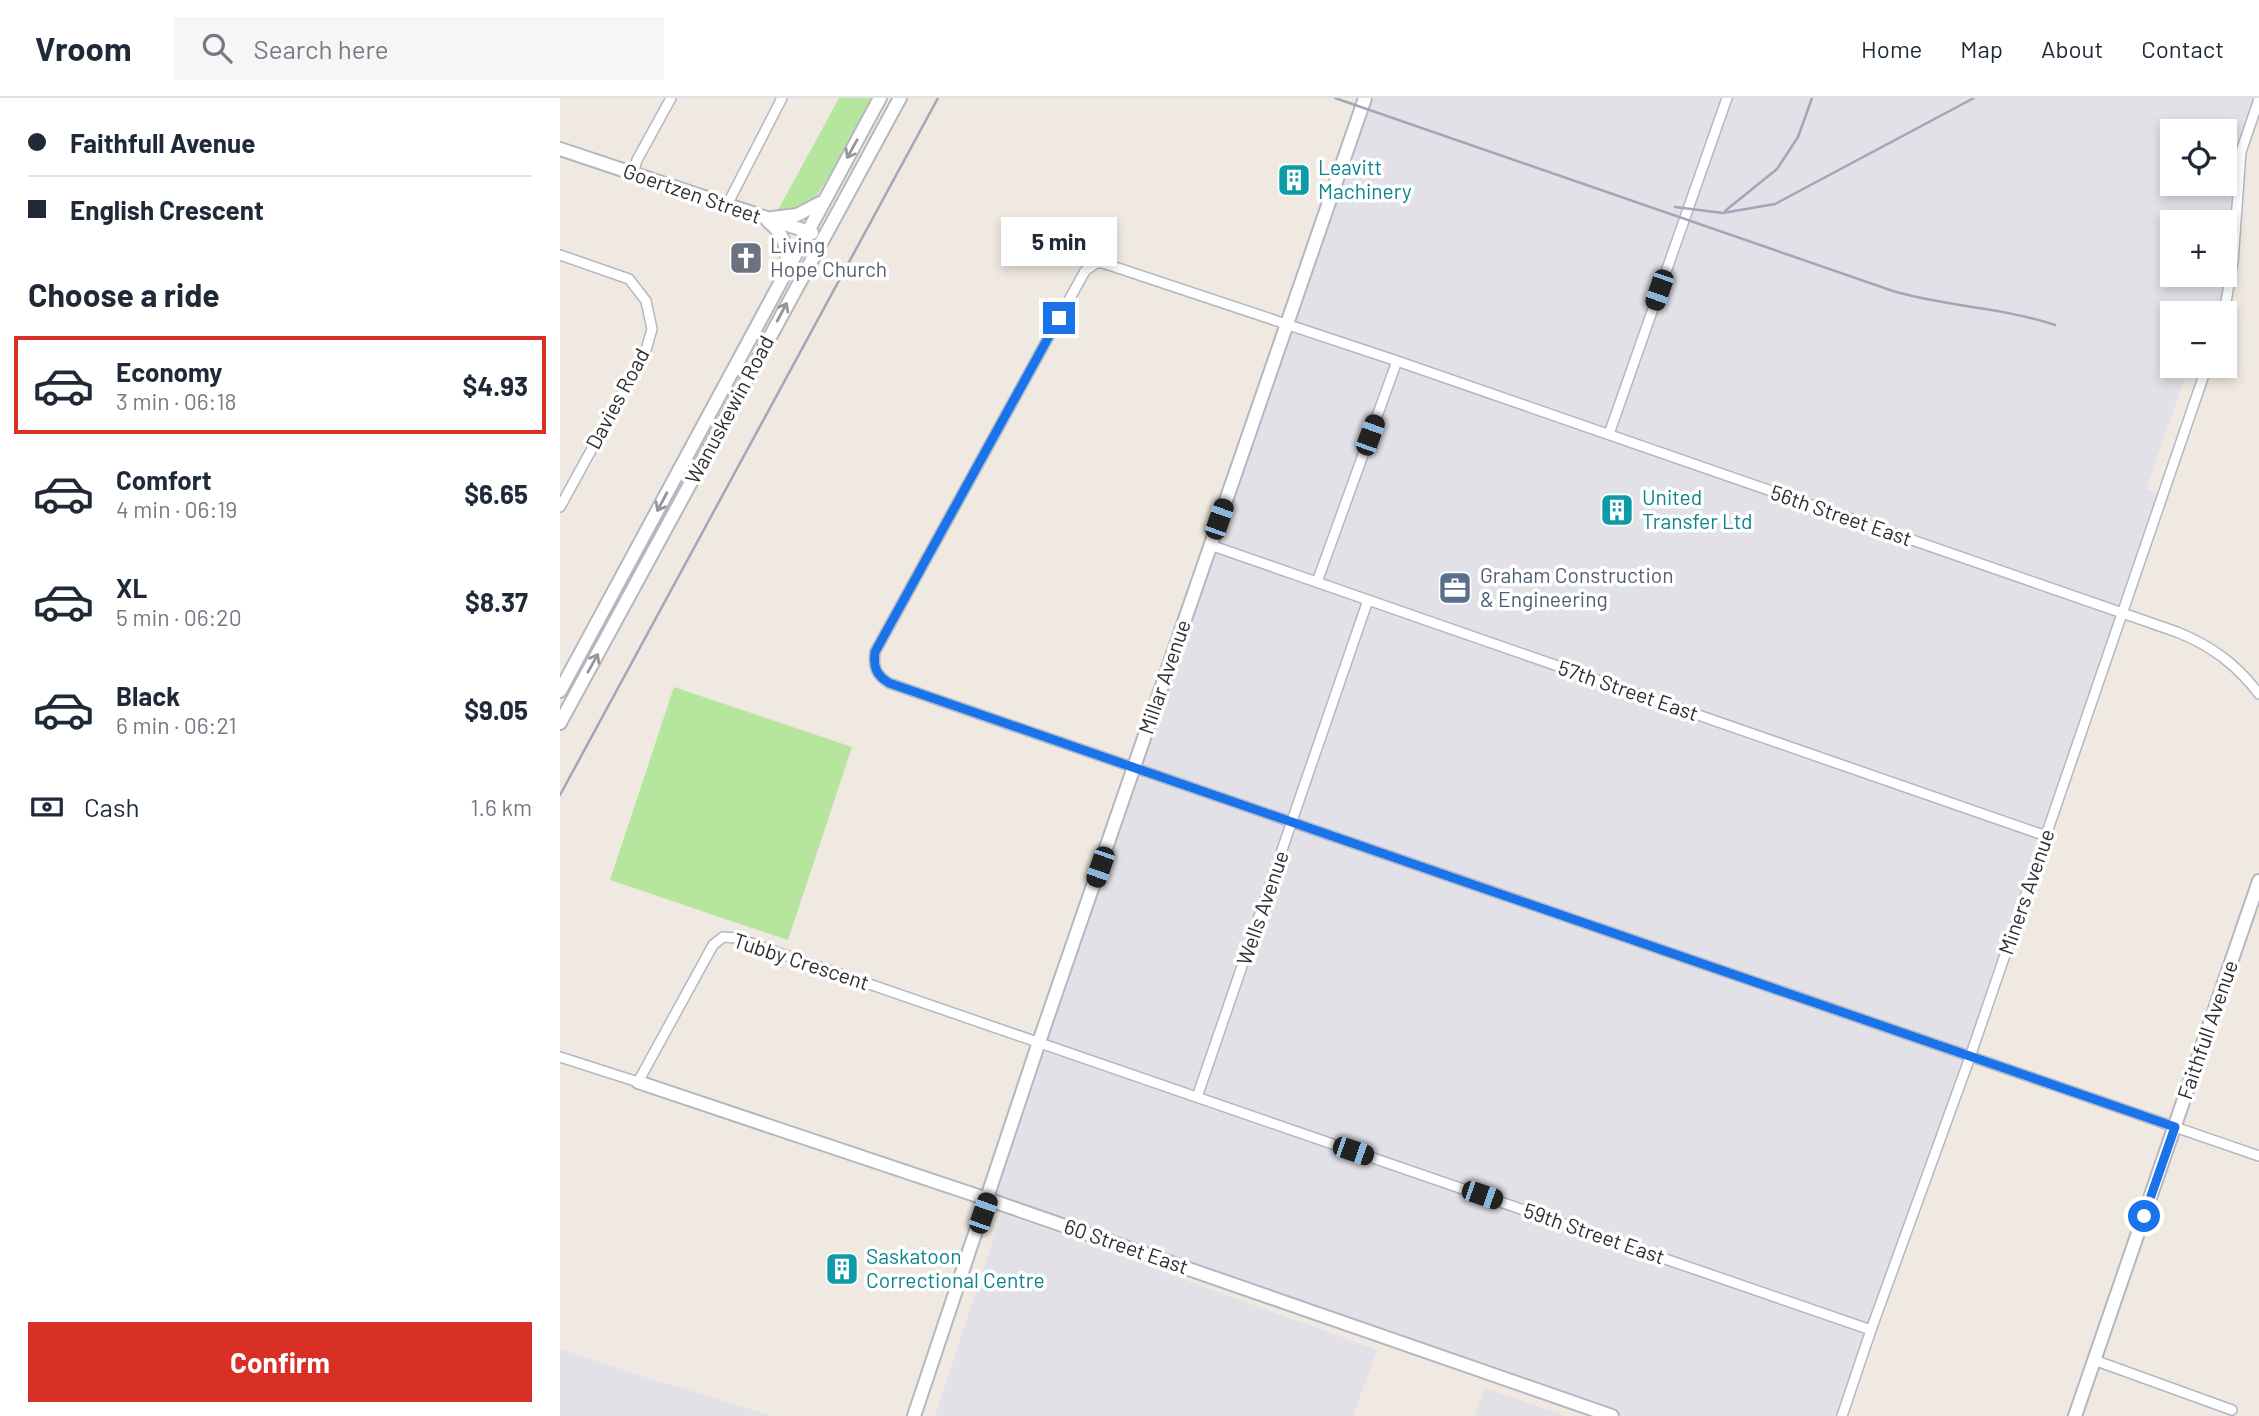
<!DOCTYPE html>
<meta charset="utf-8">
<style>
body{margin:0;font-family:Barlow,sans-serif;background:#f6f6f7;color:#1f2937;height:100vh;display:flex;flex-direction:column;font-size:26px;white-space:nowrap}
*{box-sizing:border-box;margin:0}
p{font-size:23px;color:#747a83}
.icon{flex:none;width:38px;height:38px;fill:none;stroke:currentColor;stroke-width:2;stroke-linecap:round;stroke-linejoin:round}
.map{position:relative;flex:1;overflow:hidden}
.side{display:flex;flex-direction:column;background:#fff;width:560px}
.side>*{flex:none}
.hud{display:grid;align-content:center;height:154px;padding:0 28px;background:#fff}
.controls{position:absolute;left:1600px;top:21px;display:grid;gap:14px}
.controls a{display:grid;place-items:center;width:77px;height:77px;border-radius:0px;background:#fff;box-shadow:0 4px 10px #0003;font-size:35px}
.end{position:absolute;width:32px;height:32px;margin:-16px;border:9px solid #1a73e8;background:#fff;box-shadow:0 0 0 4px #fff}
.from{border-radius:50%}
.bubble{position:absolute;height:49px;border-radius:0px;background:#fff;box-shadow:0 4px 10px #0003;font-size:23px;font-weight:700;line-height:49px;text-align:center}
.car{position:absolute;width:21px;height:42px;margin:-21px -10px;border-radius:9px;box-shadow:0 0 5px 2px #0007;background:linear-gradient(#222 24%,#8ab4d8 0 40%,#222 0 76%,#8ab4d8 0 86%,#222 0)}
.hud b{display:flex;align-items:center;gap:24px;height:66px;font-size:26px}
.hud b+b{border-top:2px solid #e0e1e3}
.hud i{width:18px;height:18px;background:#1f2937}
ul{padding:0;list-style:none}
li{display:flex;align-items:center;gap:21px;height:98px;margin:0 14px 10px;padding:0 14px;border:4px solid transparent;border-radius:0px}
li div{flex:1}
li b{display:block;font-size:26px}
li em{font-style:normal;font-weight:700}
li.current{border-color:#d93025}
li>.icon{width:63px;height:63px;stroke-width:1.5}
h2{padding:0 28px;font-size:32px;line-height:84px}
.pay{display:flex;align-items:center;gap:18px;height:77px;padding:0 28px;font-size:26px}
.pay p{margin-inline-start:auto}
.primary-button{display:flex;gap:14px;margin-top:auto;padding:14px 28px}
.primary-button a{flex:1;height:80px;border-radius:0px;background:#d93025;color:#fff;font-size:28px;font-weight:700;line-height:80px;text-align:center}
header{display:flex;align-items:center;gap:42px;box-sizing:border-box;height:98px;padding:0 35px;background:#fff;border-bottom:2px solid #e0e1e3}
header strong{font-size:33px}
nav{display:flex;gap:38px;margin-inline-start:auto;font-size:24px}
.search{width:490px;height:63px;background:#f6f6f7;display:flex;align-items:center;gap:18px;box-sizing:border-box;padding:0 24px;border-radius:0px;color:#747a83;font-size:26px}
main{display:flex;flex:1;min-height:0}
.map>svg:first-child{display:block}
.industrial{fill:#e3e1e8;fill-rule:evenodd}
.green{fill:#b6e59e}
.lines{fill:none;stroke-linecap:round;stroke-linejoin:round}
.street-casing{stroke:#b4b7c1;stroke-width:12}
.secondary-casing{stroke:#b4b7c1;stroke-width:16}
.street{stroke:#fff;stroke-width:9}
.secondary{stroke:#fff;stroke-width:12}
.rail{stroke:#a3a6b8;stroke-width:2.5}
.oneway{stroke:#969696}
.route{stroke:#1a73e8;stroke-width:9}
.labels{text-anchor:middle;stroke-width:7;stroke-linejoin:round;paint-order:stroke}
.culture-label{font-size:21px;fill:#0d838f;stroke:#fff;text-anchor:start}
.street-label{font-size:21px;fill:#2e2e2e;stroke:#fff}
.worship-label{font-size:21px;fill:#5b616d;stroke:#fff;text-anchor:start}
.service-label{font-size:21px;fill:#4e5e75;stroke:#fff;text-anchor:start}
</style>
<header>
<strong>Vroom</strong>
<div class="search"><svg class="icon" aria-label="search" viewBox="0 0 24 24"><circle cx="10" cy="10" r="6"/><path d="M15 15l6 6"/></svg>Search here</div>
<nav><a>Home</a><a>Map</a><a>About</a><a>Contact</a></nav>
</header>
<main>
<section class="side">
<div class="hud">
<b><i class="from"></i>Faithfull Avenue</b>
<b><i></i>English Crescent</b>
</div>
<h2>Choose a ride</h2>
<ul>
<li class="current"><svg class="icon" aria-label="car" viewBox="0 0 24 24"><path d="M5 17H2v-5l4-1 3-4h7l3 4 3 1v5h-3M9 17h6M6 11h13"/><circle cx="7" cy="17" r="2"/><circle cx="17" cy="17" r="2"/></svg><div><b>Economy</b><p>3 min · 06:18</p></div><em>$4.93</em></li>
<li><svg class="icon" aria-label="car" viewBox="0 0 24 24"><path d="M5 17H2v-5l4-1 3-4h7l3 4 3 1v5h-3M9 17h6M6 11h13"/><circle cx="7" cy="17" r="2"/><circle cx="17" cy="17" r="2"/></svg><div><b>Comfort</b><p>4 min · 06:19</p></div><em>$6.65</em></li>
<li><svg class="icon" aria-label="car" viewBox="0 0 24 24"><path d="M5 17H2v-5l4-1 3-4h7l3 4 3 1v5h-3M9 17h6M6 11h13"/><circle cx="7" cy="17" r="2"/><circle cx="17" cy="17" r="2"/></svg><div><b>XL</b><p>5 min · 06:20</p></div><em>$8.37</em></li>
<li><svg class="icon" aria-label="car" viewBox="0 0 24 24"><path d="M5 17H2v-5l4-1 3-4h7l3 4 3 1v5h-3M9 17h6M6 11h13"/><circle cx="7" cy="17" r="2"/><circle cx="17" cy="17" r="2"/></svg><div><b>Black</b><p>6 min · 06:21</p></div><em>$9.05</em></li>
</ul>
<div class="pay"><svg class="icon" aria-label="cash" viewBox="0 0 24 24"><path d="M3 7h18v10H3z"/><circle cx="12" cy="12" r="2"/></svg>Cash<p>1.6 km</p></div>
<div class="primary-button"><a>Confirm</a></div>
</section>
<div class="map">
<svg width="1699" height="1318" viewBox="0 0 1699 1318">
<rect width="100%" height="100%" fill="#efe9e1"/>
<path class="industrial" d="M 805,0 L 1699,0 L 1681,54 L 1666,208 L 1648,211 L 1647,215 L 1612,215 L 1612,268 L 1629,268 L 1586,391 L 1604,397 L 1282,1318 L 1052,1318 L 427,1101 ZM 1612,33 L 1664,33 L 1664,86 L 1612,86 ZM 1612,124 L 1664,124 L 1664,177 L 1612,177 Z
M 442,1115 L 817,1252 L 793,1318 L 375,1318 Z
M 0,1251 L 85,1279 L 213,1318 L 0,1318 Z
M 925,1290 L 1005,1318 L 915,1318 Z"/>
<path class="green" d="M 279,0 L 315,0 L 255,101 L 249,101 C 241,113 231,112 218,112 Z
M 212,220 L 202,243 L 0,617 L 0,610 Z
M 114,589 L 292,649 L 228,842 L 50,782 Z"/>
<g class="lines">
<defs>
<path id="street" d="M 73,76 L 77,62 L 111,0
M 167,107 L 222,0
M 0,157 L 69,181 L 86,203 L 92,231 L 86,252 L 0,409
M 1664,215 L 1673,164 L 1681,54 L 1699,1
M 1049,336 L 1167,0
M 650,447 L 1486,738
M 757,484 L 837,263
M 1699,596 C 1677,567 1652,548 1617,534 L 837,263 L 543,165 L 536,165 L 525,173 L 315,554 C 313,569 316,577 329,585 L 1699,1058
M 0,959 L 78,984 L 153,847 L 163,839 L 176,840 L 1311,1232
M 637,999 L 808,502
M 1534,1262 L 1672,1312
M 1282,1318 L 1311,1232 L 1410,959 L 1647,268"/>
<path id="secondary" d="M 0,51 L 252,135
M 212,120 L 237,117 L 260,105
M 208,123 C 224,136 227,148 227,168
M 0,593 L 320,0
M 0,625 L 340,0
M 78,984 L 427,1101 L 1052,1318
M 354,1318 L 479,944 L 805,0
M 1515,1318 L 1699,783"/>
</defs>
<use href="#street" class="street-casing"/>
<use href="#secondary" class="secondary-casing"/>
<use href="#street" class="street"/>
<use href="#secondary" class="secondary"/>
<path class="rail" d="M 775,0 L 1333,193 C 1387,209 1441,209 1495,227
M 1115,109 L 1163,115 L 1215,106 L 1414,0
M 1165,113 L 1217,71 L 1238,39 L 1252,0
M 0,697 L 378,0"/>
</g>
<defs><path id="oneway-shaft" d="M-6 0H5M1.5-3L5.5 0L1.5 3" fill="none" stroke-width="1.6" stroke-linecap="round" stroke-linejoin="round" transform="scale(1.75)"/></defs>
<g class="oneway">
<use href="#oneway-shaft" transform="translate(292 51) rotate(119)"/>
<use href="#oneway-shaft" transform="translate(222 214) rotate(-62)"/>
<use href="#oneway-shaft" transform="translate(102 404) rotate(118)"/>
<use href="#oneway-shaft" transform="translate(33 565) rotate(-61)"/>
</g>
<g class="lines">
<path class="route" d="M 499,220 L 315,554 C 313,569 316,577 329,585 L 1615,1029 L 1584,1118"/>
</g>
<defs>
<symbol id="building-square" viewBox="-11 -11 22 22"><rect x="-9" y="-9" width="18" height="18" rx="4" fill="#0f9aa8" stroke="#fff"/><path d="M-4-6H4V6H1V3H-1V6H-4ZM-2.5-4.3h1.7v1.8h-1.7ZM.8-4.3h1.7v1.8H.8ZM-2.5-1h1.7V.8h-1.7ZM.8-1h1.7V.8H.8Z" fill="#fff"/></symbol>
<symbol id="church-square" viewBox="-11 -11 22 22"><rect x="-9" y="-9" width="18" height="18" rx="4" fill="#6b7280" stroke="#fff"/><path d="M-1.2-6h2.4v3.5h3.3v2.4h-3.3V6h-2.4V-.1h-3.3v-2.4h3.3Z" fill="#fff"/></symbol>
<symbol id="office-square" viewBox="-11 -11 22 22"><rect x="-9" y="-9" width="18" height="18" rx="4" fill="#5c6f8a" stroke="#fff"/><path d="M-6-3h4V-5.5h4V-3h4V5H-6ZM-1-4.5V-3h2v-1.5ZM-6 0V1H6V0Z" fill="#fff"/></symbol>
</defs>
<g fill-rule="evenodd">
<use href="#building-square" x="715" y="63" width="38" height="38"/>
<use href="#church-square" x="167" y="141" width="38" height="38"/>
<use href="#building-square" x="1038" y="393" width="38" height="38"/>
<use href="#office-square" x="876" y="471" width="38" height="38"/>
<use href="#building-square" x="263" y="1152" width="38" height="38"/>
</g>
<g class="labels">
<g class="culture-label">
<text x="758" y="77">Leavitt<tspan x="758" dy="24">Machinery</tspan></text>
<text x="1082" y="407">United<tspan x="1082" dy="24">Transfer Ltd</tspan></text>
<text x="306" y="1166">Saskatoon<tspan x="306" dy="24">Correctional Centre</tspan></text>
</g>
<g class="street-label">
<text transform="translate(132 96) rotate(19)" y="7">Goertzen Street</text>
<text transform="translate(58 301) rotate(-62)" y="7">Davies Road</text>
<text transform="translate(170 312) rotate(-62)" y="7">Wanuskewin Road</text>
<text transform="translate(1281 418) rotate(19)" y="7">56th Street East</text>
<text transform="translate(605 579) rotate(-71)" y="7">Millar Avenue</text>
<text transform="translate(1068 593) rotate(19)" y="7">57th Street East</text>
<text transform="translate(1467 794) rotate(-71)" y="7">Miners Avenue</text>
<text transform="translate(703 810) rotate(-71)" y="7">Wells Avenue</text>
<text transform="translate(241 864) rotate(18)" y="7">Tubby Crescent</text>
<text transform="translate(1648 932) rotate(-71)" y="7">Faithfull Avenue</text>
<text transform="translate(1034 1136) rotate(19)" y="7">59th Street East</text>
<text transform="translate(566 1149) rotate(19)" y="7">60 Street East</text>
</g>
<g class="worship-label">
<text x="210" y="155">Living<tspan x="210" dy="24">Hope Church</tspan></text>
</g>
<g class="service-label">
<text x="920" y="485">Graham Construction<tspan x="920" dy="24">&amp; Engineering</tspan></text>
</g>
</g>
</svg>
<div class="controls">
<a><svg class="icon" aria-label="locate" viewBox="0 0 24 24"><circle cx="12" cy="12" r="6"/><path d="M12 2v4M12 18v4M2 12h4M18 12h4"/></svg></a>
<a>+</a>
<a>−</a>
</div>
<i class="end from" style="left:1584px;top:1118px"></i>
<i class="end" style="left:499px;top:220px"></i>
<div class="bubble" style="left:441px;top:119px;width:116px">5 min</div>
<i class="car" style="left:1099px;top:192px;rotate:199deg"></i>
<i class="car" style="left:810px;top:337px;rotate:20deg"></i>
<i class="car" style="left:659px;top:421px;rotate:19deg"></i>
<i class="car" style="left:540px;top:769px;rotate:199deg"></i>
<i class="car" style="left:793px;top:1053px;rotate:109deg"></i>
<i class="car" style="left:922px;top:1097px;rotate:109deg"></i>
<i class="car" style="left:423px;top:1115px;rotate:19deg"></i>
</div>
</main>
